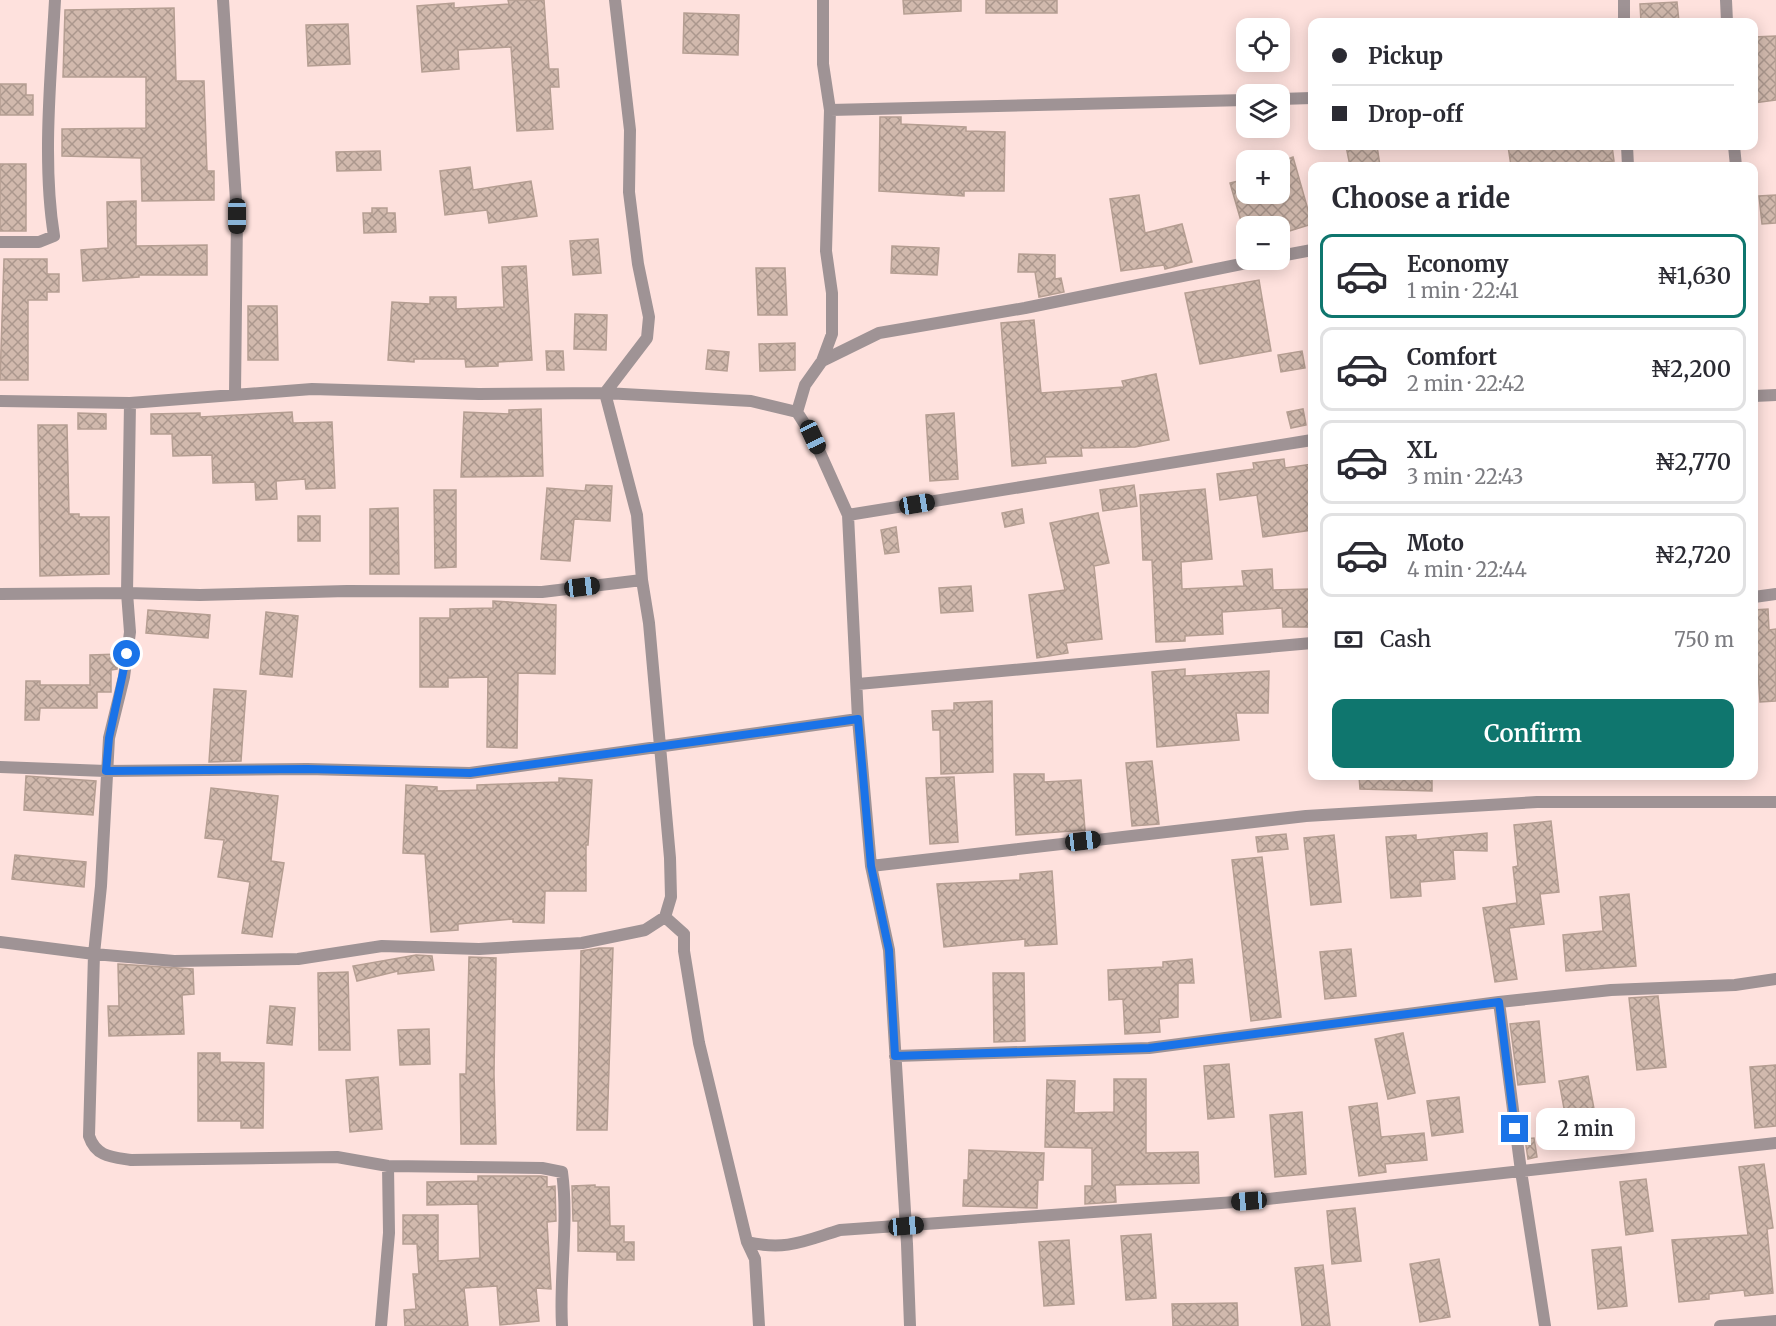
<!DOCTYPE html>
<meta charset="utf-8">
<style>
body{margin:0;font-family:Merriweather,serif;background:#f2f2f3;color:#2b2b33;height:100vh;display:flex;flex-direction:column;font-size:22px;white-space:nowrap}
*{box-sizing:border-box;margin:0}
p{font-size:20px;color:#7c7c81}
.icon{flex:none;width:33px;height:33px;fill:none;stroke:currentColor;stroke-width:2;stroke-linecap:round;stroke-linejoin:round}
.map{position:relative;flex:1;overflow:hidden}
.details{position:absolute;left:1308px;top:162px;width:450px;height:618px;display:flex;flex-direction:column;background:#fff;border-radius:12px;box-shadow:0 3px 15px #0003}
.details>*{flex:none}
.hud{position:absolute;left:1308px;top:18px;width:450px;height:132px;border-radius:12px;box-shadow:0 3px 15px #0003;display:grid;align-content:center;height:132px;padding:0 24px;background:#fff}
.tools{position:absolute;left:1236px;top:18px;display:grid;gap:12px}
.tools a{display:grid;place-items:center;width:54px;height:54px;border-radius:12px;background:#fff;box-shadow:0 3px 15px #0003;font-size:30px}
.end{position:absolute;width:27px;height:27px;margin:-14px;border:8px solid #1a73e8;background:#fff;box-shadow:0 0 0 3px #fff}
.from{border-radius:50%}
.bubble{position:absolute;height:42px;border-radius:12px;background:#fff;box-shadow:0 3px 15px #0003;font-size:20px;font-weight:600;line-height:42px;text-align:center}
.car{position:absolute;width:18px;height:36px;margin:-18px -9px;border-radius:8px;box-shadow:0 0 4px 2px #0007;background:linear-gradient(#222 24%,#8ab4d8 0 40%,#222 0 76%,#8ab4d8 0 86%,#222 0)}
.hud b{display:flex;align-items:center;gap:21px;height:57px;font-size:22px}
.hud b+b{border-top:2px solid #e1e1e2}
.hud i{width:15px;height:15px;background:#2b2b33}
ul{padding:0;list-style:none}
li{display:flex;align-items:center;gap:18px;height:84px;margin:0 12px 9px;padding:0 12px;border:3px solid #e1e1e2;border-radius:12px}
li div{flex:1}
li b{display:block;font-size:22px}
li em{font-style:normal;font-weight:600}
li.active{border-color:#0f766e}
li>.icon{width:54px;height:54px;stroke-width:1.5}
h2{padding:0 24px;font-size:27px;line-height:72px}
.pay{display:flex;align-items:center;gap:15px;height:66px;padding:0 24px;font-size:22px}
.pay p{margin-inline-start:auto}
.action{display:flex;gap:12px;margin-top:auto;padding:12px 24px}
.action a{flex:1;height:69px;border-radius:12px;background:#0f766e;color:#fff;font-size:24px;font-weight:600;line-height:69px;text-align:center}
.map>svg:first-child{display:block}
.building{fill:url(#building-cross-hatch);stroke:#b59e92;stroke-width:1.5}
.lines{fill:none;stroke-linecap:round;stroke-linejoin:round}
.street{stroke:#9f9395;stroke-width:12}
.route{stroke:#1a73e8;stroke-width:8}
</style>
<div class="map">
<svg width="1776" height="1326" viewBox="0 0 1776 1326">
<defs>
<pattern id="building-cross-hatch" width="8" height="8" patternUnits="userSpaceOnUse" patternTransform="scale(1.5)"><rect width="8" height="8" fill="#d1b9ad"/><path d="M0 0l8 8M0 8l8-8" fill="none" stroke="#ab978d"/></pattern>
</defs>
<rect width="100%" height="100%" fill="#fee1dd"/>
<path class="building" d="M 508,0 L 544,0 L 549,69 L 558,69 L 559,87 L 550,87 L 553,129 L 517,131 L 511,47 L 458,50 L 459,69 L 422,72 L 417,6 L 454,3 L 454,8 L 509,4 Z
M 903,0 L 961,0 L 961,11 L 904,14 Z
M 986,0 L 1057,0 L 1057,13 L 986,13 Z
M 1677,2 L 1679,22 L 1641,22 L 1640,4 Z
M 174,8 L 176,81 L 204,81 L 207,171 L 214,171 L 214,200 L 142,201 L 141,158 L 62,156 L 62,129 L 146,128 L 146,77 L 63,77 L 65,10 Z
M 684,13 L 739,15 L 738,55 L 683,53 Z
M 348,24 L 350,64 L 308,66 L 306,25 Z
M 1776,36 L 1776,100 L 1754,103 L 1754,37 Z
M 0,84 L 26,84 L 26,95 L 33,95 L 33,115 L 0,115 Z
M 880,117 L 901,117 L 901,124 L 966,127 L 966,131 L 1005,132 L 1004,191 L 964,191 L 964,196 L 879,191 Z
M 1346,146 L 1377,146 L 1380,166 L 1350,166 Z
M 1508,146 L 1612,146 L 1614,161 L 1570,166 L 1511,166 Z
M 380,151 L 381,170 L 337,171 L 336,152 Z
M 1293,157 L 1312,224 L 1280,234 L 1280,226 L 1243,228 L 1230,183 L 1246,179 L 1246,194 L 1280,194 L 1280,162 Z
M 0,164 L 26,164 L 26,231 L 0,231 Z
M 470,167 L 473,190 L 531,181 L 537,216 L 489,223 L 487,210 L 445,215 L 440,171 Z
M 1139,195 L 1145,233 L 1182,224 L 1192,262 L 1165,269 L 1164,265 L 1121,271 L 1110,199 Z
M 1776,195 L 1776,223 L 1762,224 L 1759,196 Z
M 136,201 L 136,246 L 207,245 L 207,275 L 139,275 L 139,277 L 83,281 L 81,250 L 108,248 L 107,202 Z
M 372,208 L 387,208 L 387,213 L 395,213 L 396,232 L 364,233 L 363,213 L 372,213 Z
M 598,239 L 601,273 L 573,275 L 570,241 Z
M 892,246 L 939,248 L 937,275 L 891,273 Z
M 1019,254 L 1055,255 L 1055,279 L 1061,278 L 1064,292 L 1039,297 L 1035,272 L 1018,272 Z
M 4,259 L 47,259 L 47,274 L 59,274 L 59,292 L 47,292 L 47,300 L 28,300 L 28,380 L 0,380 Z
M 526,266 L 532,360 L 498,362 L 498,366 L 466,367 L 465,359 L 414,359 L 414,362 L 388,360 L 392,302 L 430,304 L 430,297 L 456,297 L 456,309 L 504,307 L 502,267 Z
M 756,268 L 785,268 L 787,315 L 758,315 Z
M 1259,280 L 1271,351 L 1200,364 L 1185,293 Z
M 248,306 L 277,306 L 278,360 L 248,360 Z
M 575,314 L 607,315 L 606,350 L 574,349 Z
M 1034,320 L 1041,393 L 1124,387 L 1122,381 L 1156,374 L 1169,440 L 1135,447 L 1081,448 L 1082,456 L 1045,457 L 1046,463 L 1012,466 L 1001,323 Z
M 795,343 L 795,370 L 760,371 L 759,344 Z
M 708,350 L 729,352 L 727,371 L 706,369 Z
M 546,351 L 563,351 L 564,370 L 547,370 Z
M 1302,351 L 1305,368 L 1281,372 L 1278,355 Z
M 541,409 L 543,476 L 461,477 L 464,412 L 509,414 L 509,410 Z
M 1303,409 L 1306,425 L 1291,428 L 1287,412 Z
M 292,412 L 293,423 L 332,422 L 335,488 L 306,489 L 305,479 L 276,481 L 277,499 L 256,500 L 255,482 L 213,483 L 212,455 L 173,456 L 172,434 L 151,434 L 151,414 L 200,413 L 200,417 Z
M 78,413 L 106,414 L 106,429 L 78,429 Z
M 954,413 L 958,479 L 930,481 L 926,415 Z
M 38,425 L 67,425 L 69,514 L 79,514 L 79,517 L 109,517 L 109,574 L 40,576 Z
M 1284,459 L 1285,468 L 1312,464 L 1312,530 L 1263,537 L 1257,495 L 1220,500 L 1217,474 L 1254,469 L 1253,463 Z
M 586,485 L 612,486 L 610,521 L 574,519 L 570,561 L 541,559 L 547,488 L 585,491 Z
M 1134,485 L 1137,506 L 1103,511 L 1100,490 Z
M 1205,489 L 1212,559 L 1181,562 L 1182,589 L 1244,586 L 1242,571 L 1272,569 L 1273,590 L 1309,589 L 1310,627 L 1283,627 L 1282,608 L 1222,612 L 1223,634 L 1185,636 L 1185,641 L 1156,642 L 1152,560 L 1143,560 L 1140,495 Z
M 434,490 L 456,490 L 456,567 L 435,568 Z
M 398,508 L 399,574 L 370,574 L 370,509 Z
M 1022,509 L 1024,523 L 1005,527 L 1002,513 Z
M 1098,513 L 1109,563 L 1094,566 L 1102,639 L 1066,643 L 1068,653 L 1037,658 L 1029,595 L 1065,590 L 1050,523 Z
M 298,516 L 320,516 L 320,541 L 298,541 Z
M 896,527 L 899,552 L 885,554 L 881,530 Z
M 971,586 L 973,611 L 941,613 L 939,588 Z
M 493,601 L 556,605 L 555,674 L 518,673 L 517,748 L 487,747 L 488,677 L 448,678 L 448,687 L 420,687 L 420,618 L 450,618 L 450,609 L 493,608 Z
M 1768,609 L 1769,630 L 1776,629 L 1776,701 L 1760,702 L 1754,610 Z
M 148,610 L 210,615 L 208,638 L 146,633 Z
M 266,612 L 298,616 L 292,677 L 260,674 Z
M 119,654 L 117,669 L 111,670 L 111,692 L 97,692 L 97,708 L 40,708 L 39,720 L 25,720 L 26,681 L 40,681 L 40,685 L 90,685 L 90,655 Z
M 1185,669 L 1185,676 L 1269,671 L 1268,713 L 1236,713 L 1239,740 L 1157,747 L 1152,672 Z
M 214,689 L 246,691 L 241,761 L 209,762 Z
M 992,701 L 993,772 L 941,774 L 940,730 L 933,730 L 932,711 L 954,710 L 954,703 Z
M 1152,761 L 1159,824 L 1132,826 L 1126,763 Z
M 1014,774 L 1044,774 L 1044,782 L 1081,780 L 1085,830 L 1016,835 Z
M 26,776 L 96,781 L 93,815 L 24,810 Z
M 1359,776 L 1432,776 L 1432,791 L 1360,789 Z
M 954,777 L 958,842 L 930,844 L 926,778 Z
M 559,778 L 592,780 L 588,845 L 586,845 L 586,891 L 545,891 L 544,923 L 513,922 L 513,919 L 458,924 L 458,930 L 431,932 L 425,854 L 403,853 L 406,785 L 437,787 L 437,791 L 477,790 L 477,785 L 559,782 Z
M 211,788 L 278,796 L 271,861 L 284,863 L 272,937 L 242,933 L 250,882 L 218,877 L 224,840 L 205,838 Z
M 1551,821 L 1559,892 L 1540,894 L 1544,924 L 1509,928 L 1517,979 L 1495,982 L 1483,908 L 1517,903 L 1513,867 L 1518,866 L 1514,825 Z
M 1487,833 L 1487,851 L 1453,850 L 1455,879 L 1420,882 L 1421,896 L 1391,898 L 1386,837 L 1416,835 L 1416,840 Z
M 1286,834 L 1288,849 L 1258,852 L 1256,837 Z
M 1334,835 L 1341,902 L 1311,905 L 1304,838 Z
M 15,855 L 86,862 L 84,887 L 12,879 Z
M 1262,857 L 1281,1017 L 1251,1021 L 1232,860 Z
M 1052,871 L 1057,944 L 1025,946 L 1025,939 L 944,947 L 937,884 L 1020,880 L 1020,874 Z
M 1629,894 L 1636,966 L 1566,971 L 1563,935 L 1603,931 L 1600,897 Z
M 599,948 L 613,948 L 607,1130 L 577,1130 L 581,951 Z
M 1351,949 L 1356,996 L 1325,999 L 1320,952 Z
M 416,955 L 432,956 L 434,970 L 398,974 L 398,971 L 357,981 L 353,966 Z
M 469,957 L 496,958 L 494,1074 L 496,1144 L 461,1144 L 460,1074 L 466,1074 Z
M 1192,959 L 1194,983 L 1178,983 L 1178,1017 L 1159,1019 L 1160,1032 L 1125,1034 L 1123,999 L 1109,1000 L 1108,970 L 1163,967 L 1163,962 Z
M 118,964 L 193,969 L 194,994 L 182,995 L 184,1034 L 109,1036 L 108,1006 L 119,1006 Z
M 348,972 L 350,1050 L 319,1050 L 318,973 Z
M 993,973 L 1024,973 L 1025,1041 L 994,1042 Z
M 1658,996 L 1666,1067 L 1637,1070 L 1629,998 Z
M 270,1006 L 295,1008 L 292,1045 L 267,1043 Z
M 1539,1021 L 1545,1082 L 1518,1085 L 1510,1024 Z
M 429,1029 L 430,1064 L 400,1065 L 398,1030 Z
M 1403,1033 L 1415,1093 L 1388,1099 L 1375,1039 Z
M 198,1053 L 220,1053 L 220,1062 L 264,1063 L 263,1128 L 241,1128 L 241,1121 L 198,1121 Z
M 1229,1064 L 1234,1117 L 1208,1119 L 1204,1066 Z
M 1776,1065 L 1776,1126 L 1755,1128 L 1750,1067 Z
M 1588,1076 L 1600,1142 L 1571,1147 L 1559,1081 Z
M 378,1077 L 382,1129 L 350,1132 L 346,1080 Z
M 1114,1079 L 1146,1079 L 1146,1153 L 1198,1152 L 1199,1183 L 1115,1185 L 1116,1202 L 1085,1204 L 1085,1186 L 1092,1186 L 1092,1148 L 1045,1147 L 1047,1080 L 1075,1081 L 1074,1113 L 1114,1112 Z
M 1459,1097 L 1463,1132 L 1432,1136 L 1427,1101 Z
M 1377,1103 L 1381,1137 L 1424,1133 L 1427,1160 L 1385,1164 L 1386,1172 L 1359,1176 L 1349,1107 Z
M 1302,1112 L 1306,1174 L 1275,1177 L 1270,1115 Z
M 1534,1138 L 1537,1157 L 1528,1159 L 1525,1139 Z
M 969,1150 L 1044,1153 L 1043,1180 L 1038,1180 L 1037,1208 L 963,1206 L 964,1180 L 968,1180 Z
M 1764,1164 L 1773,1228 L 1767,1229 L 1773,1293 L 1745,1296 L 1744,1290 L 1709,1294 L 1709,1299 L 1679,1302 L 1672,1240 L 1748,1235 L 1739,1167 Z
M 478,1176 L 541,1176 L 547,1177 L 547,1187 L 555,1186 L 556,1221 L 547,1222 L 551,1289 L 536,1288 L 539,1321 L 500,1325 L 497,1286 L 464,1288 L 468,1326 L 405,1326 L 404,1310 L 416,1309 L 413,1274 L 419,1274 L 417,1244 L 403,1244 L 403,1215 L 438,1215 L 438,1261 L 480,1258 L 478,1204 L 427,1205 L 427,1182 L 478,1181 Z
M 1646,1179 L 1653,1231 L 1626,1235 L 1620,1182 Z
M 595,1185 L 595,1187 L 609,1187 L 610,1226 L 624,1226 L 624,1242 L 634,1242 L 634,1260 L 617,1260 L 617,1252 L 578,1251 L 578,1221 L 573,1221 L 572,1186 Z
M 1355,1208 L 1361,1261 L 1332,1264 L 1327,1211 Z
M 1151,1234 L 1156,1298 L 1126,1300 L 1121,1236 Z
M 1069,1240 L 1074,1304 L 1044,1306 L 1039,1242 Z
M 1621,1247 L 1627,1306 L 1598,1309 L 1592,1250 Z
M 1439,1259 L 1450,1317 L 1420,1322 L 1410,1264 Z
M 1323,1265 L 1330,1326 L 1302,1326 L 1295,1268 Z
M 1237,1303 L 1238,1326 L 1173,1326 L 1172,1304 Z"/>
<g class="lines">
<path class="street" d="M 223,0 L 237,216 L 235,394
M 1624,0 L 1624,22
M 1726,0 L 1727,22
M 1280,99 L 1312,98
M 830,110 L 1246,100
M 1627,146 L 1628,166
M 1734,146 L 1736,166
M 0,242 L 39,242 L 54,236 C 42,162 51,75 55,0
M 1280,256 L 1312,250
M 822,361 L 879,333 L 1025,308 L 1261,260
M 1754,396 L 1776,395
M 0,401 L 130,403 L 312,389 L 479,394 L 605,393 L 751,401 L 797,412 L 805,385 L 822,361 L 832,334 L 832,293 L 826,251 L 830,110 L 823,64 L 823,0
M 130,403 L 127,593 L 200,595 L 347,591 L 542,592 L 642,580 L 637,515 L 605,393 L 647,338 L 649,317 L 638,264 L 629,192 L 630,130 L 615,0
M 797,412 L 813,437 L 848,515 L 858,719 L 871,866 L 889,950 L 907,1244 L 910,1326
M 848,515 L 1312,440
M 0,594 L 127,593 L 130,632 L 124,677 L 109,738 L 101,886 L 94,954 L 174,961 L 298,959 L 382,946 L 479,949 L 582,943 L 645,930 L 665,917 L 671,897 L 670,858 L 649,623 L 642,580
M 1754,597 L 1776,594
M 858,684 L 1312,643
M 0,767 L 106,771 L 307,769 L 470,773 L 858,719
M 871,866 L 1306,816 L 1537,802 L 1776,802
M 665,917 L 684,934 L 684,951 L 699,1043 L 747,1242 L 755,1259 L 759,1326
M 0,942 L 94,954 L 89,1136 C 96,1157 112,1157 131,1160 L 337,1157 L 388,1166 L 542,1168 L 562,1172 C 569,1223 559,1275 562,1326
M 895,1056 L 1149,1048 L 1499,1002
M 747,1242 C 786,1251 804,1241 840,1230 L 1249,1201 L 1776,1143
M 381,1326 L 389,1233 L 388,1166
M 1545,1326 L 1521,1171 L 1499,1002 L 1611,990 L 1735,985 L 1776,979
M 1720,1326 L 1776,1321"/>
</g>
<g class="lines">
<path class="route" d="M 127,654 L 109,738 L 106,771 L 307,769 L 470,773 L 858,719 L 871,866 L 889,950 L 895,1056 L 1149,1048 L 1499,1002 L 1515,1129"/>
</g>
</svg>
<div class="tools">
<a><svg class="icon" aria-label="locate" viewBox="0 0 24 24"><circle cx="12" cy="12" r="6"/><path d="M12 2v4M12 18v4M2 12h4M18 12h4"/></svg></a>
<a><svg class="icon" aria-label="layers" viewBox="0 0 24 24"><path d="M12 4l9 5-9 5-9-5zM3 14l9 5 9-5"/></svg></a>
<a>+</a>
<a>−</a>
</div>
<i class="end from" style="left:127px;top:654px"></i>
<i class="end" style="left:1515px;top:1129px"></i>
<div class="bubble" style="left:1536px;top:1108px;width:99px">2 min</div>
<i class="car" style="left:237px;top:216px;rotate:180deg"></i>
<i class="car" style="left:813px;top:437px;rotate:155deg"></i>
<i class="car" style="left:917px;top:504px;rotate:81deg"></i>
<i class="car" style="left:582px;top:587px;rotate:83deg"></i>
<i class="car" style="left:1083px;top:841px;rotate:83deg"></i>
<i class="car" style="left:1249px;top:1201px;rotate:266deg"></i>
<i class="car" style="left:906px;top:1226px;rotate:85deg"></i>
<div class="hud">
<b><i class="from"></i>Pickup</b>
<b><i></i>Drop-off</b>
</div>
<section class="details">
<h2>Choose a ride</h2>
<ul>
<li class="active"><svg class="icon" aria-label="car" viewBox="0 0 24 24"><path d="M5 17H2v-5l4-1 3-4h7l3 4 3 1v5h-3M9 17h6M6 11h13"/><circle cx="7" cy="17" r="2"/><circle cx="17" cy="17" r="2"/></svg><div><b>Economy</b><p>1 min · 22:41</p></div><em>₦1,630</em></li>
<li><svg class="icon" aria-label="car" viewBox="0 0 24 24"><path d="M5 17H2v-5l4-1 3-4h7l3 4 3 1v5h-3M9 17h6M6 11h13"/><circle cx="7" cy="17" r="2"/><circle cx="17" cy="17" r="2"/></svg><div><b>Comfort</b><p>2 min · 22:42</p></div><em>₦2,200</em></li>
<li><svg class="icon" aria-label="car" viewBox="0 0 24 24"><path d="M5 17H2v-5l4-1 3-4h7l3 4 3 1v5h-3M9 17h6M6 11h13"/><circle cx="7" cy="17" r="2"/><circle cx="17" cy="17" r="2"/></svg><div><b>XL</b><p>3 min · 22:43</p></div><em>₦2,770</em></li>
<li><svg class="icon" aria-label="car" viewBox="0 0 24 24"><path d="M5 17H2v-5l4-1 3-4h7l3 4 3 1v5h-3M9 17h6M6 11h13"/><circle cx="7" cy="17" r="2"/><circle cx="17" cy="17" r="2"/></svg><div><b>Moto</b><p>4 min · 22:44</p></div><em>₦2,720</em></li>
</ul>
<div class="pay"><svg class="icon" aria-label="cash" viewBox="0 0 24 24"><path d="M3 7h18v10H3z"/><circle cx="12" cy="12" r="2"/></svg>Cash<p>750 m</p></div>
<div class="action"><a>Confirm</a></div>
</section>
</div>
